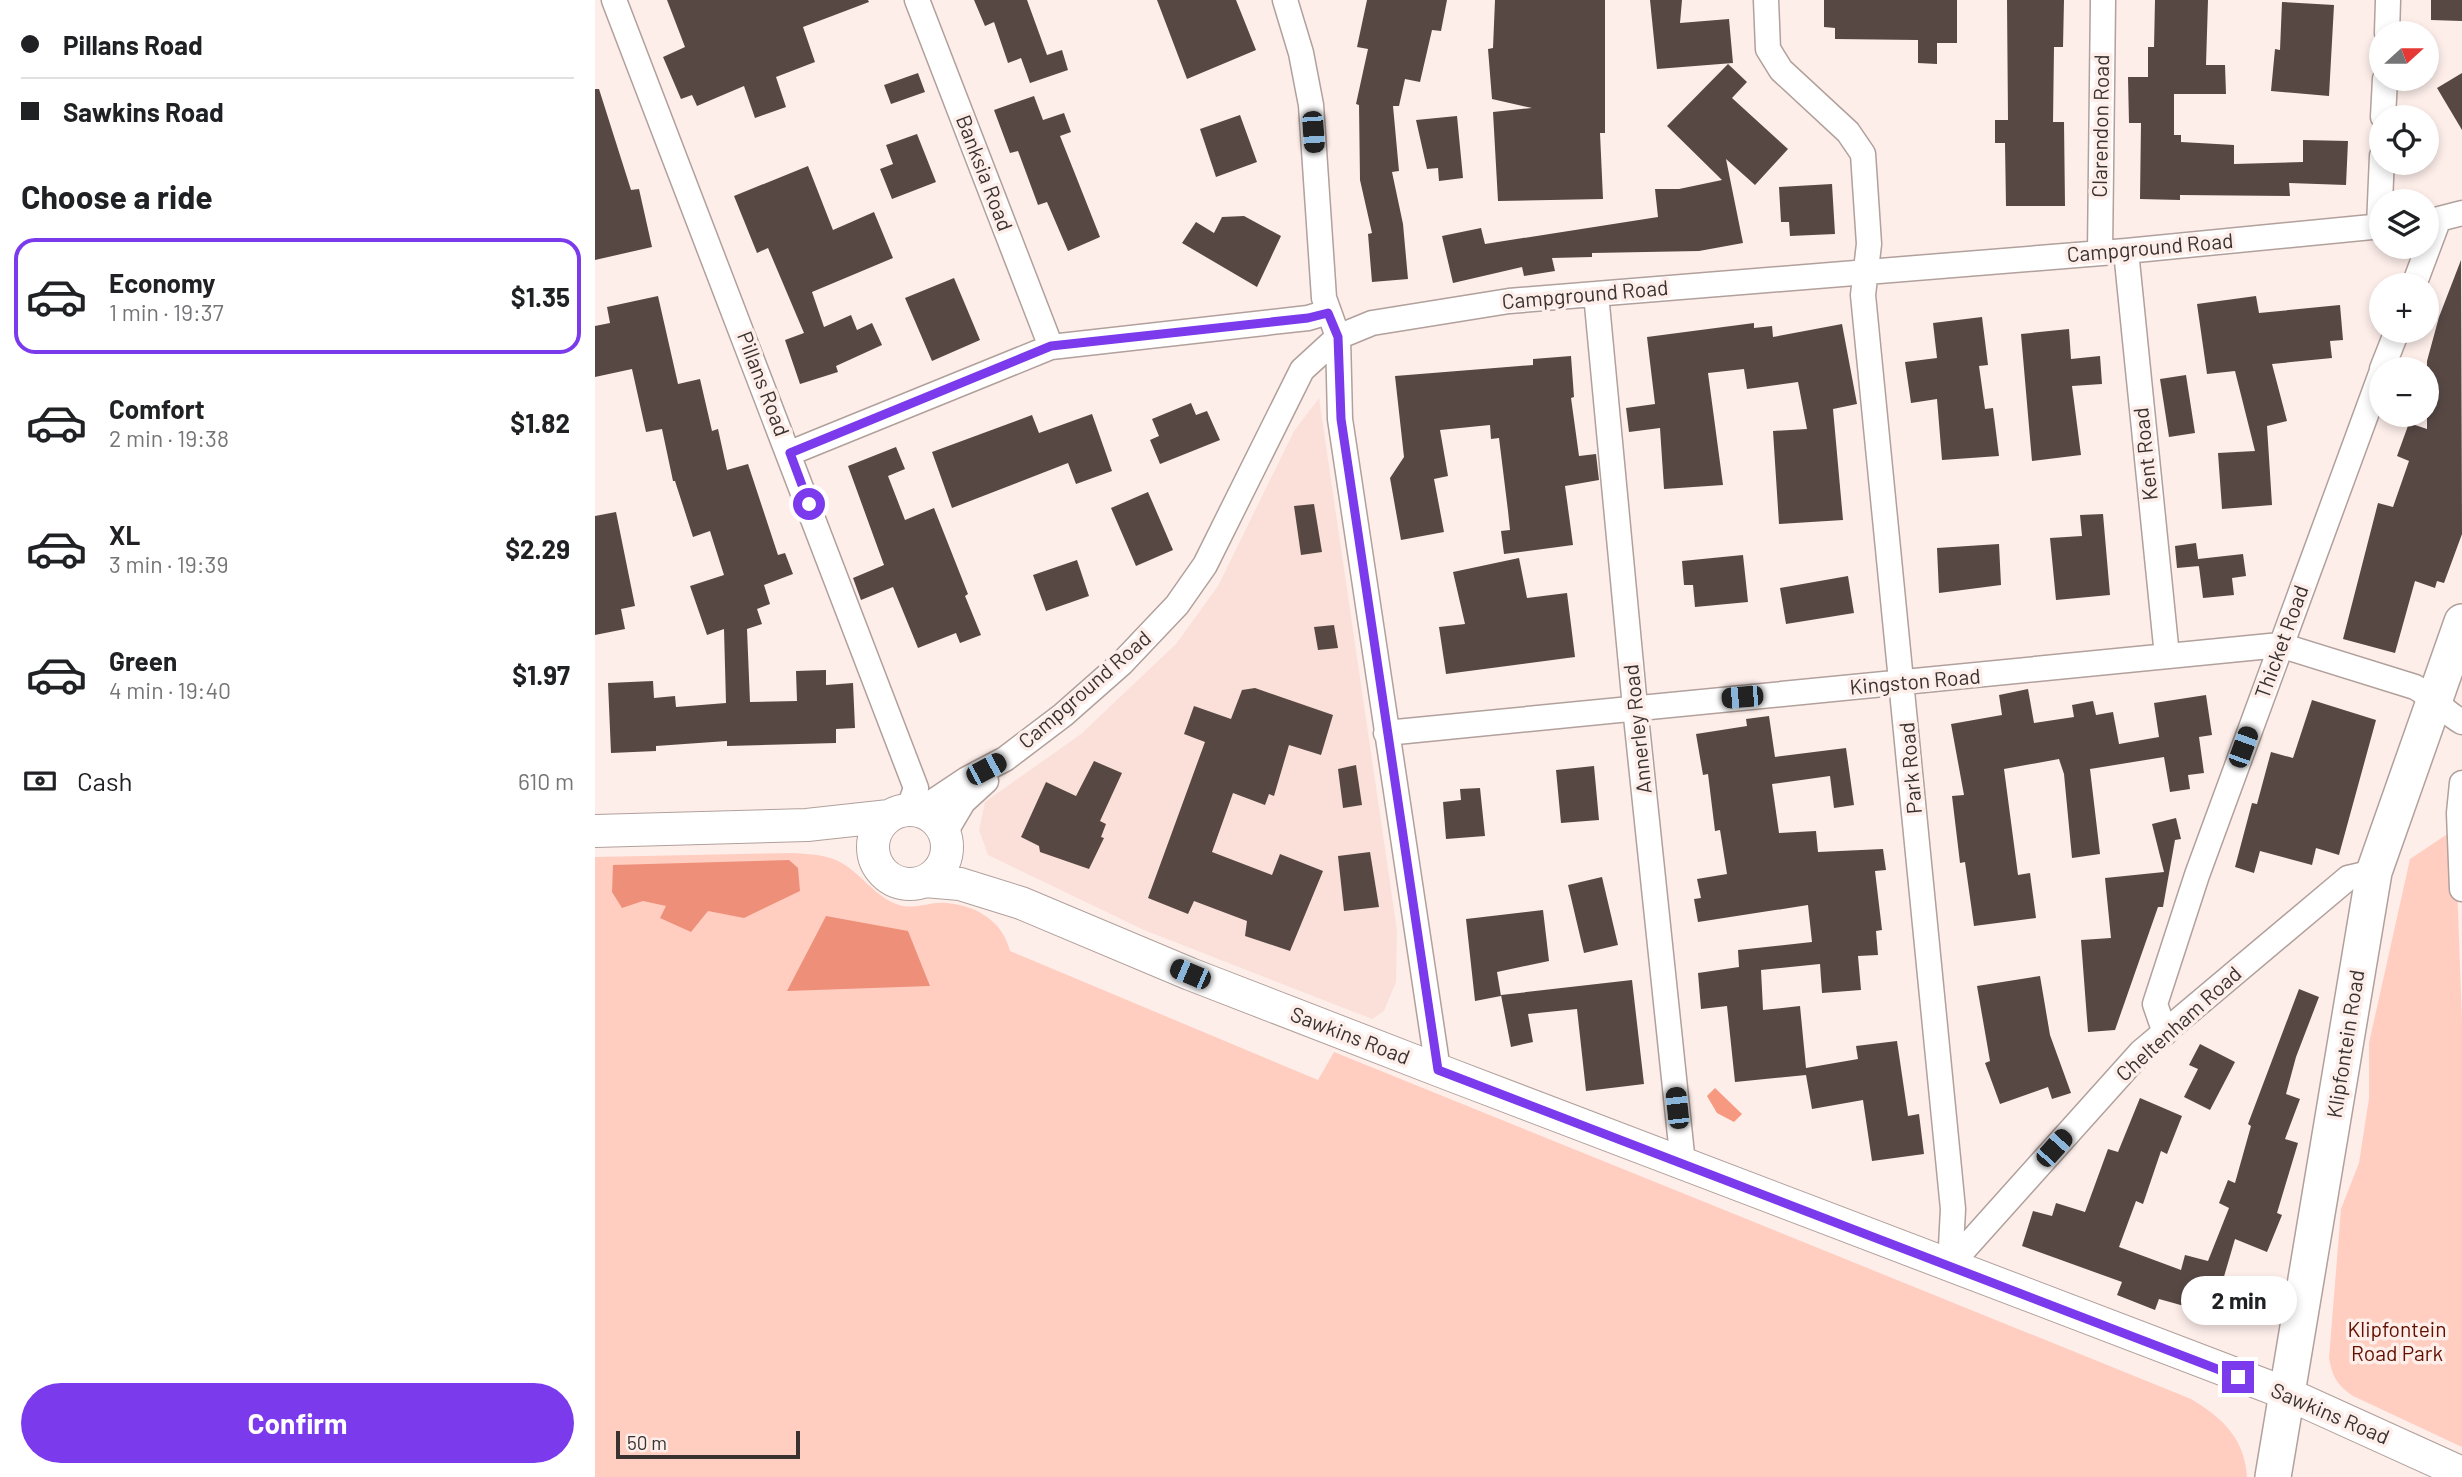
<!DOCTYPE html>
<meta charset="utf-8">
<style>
body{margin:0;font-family:Barlow,sans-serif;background:#f2f2f2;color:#202124;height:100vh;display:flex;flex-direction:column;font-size:26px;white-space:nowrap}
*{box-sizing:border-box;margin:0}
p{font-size:23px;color:#757577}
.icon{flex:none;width:38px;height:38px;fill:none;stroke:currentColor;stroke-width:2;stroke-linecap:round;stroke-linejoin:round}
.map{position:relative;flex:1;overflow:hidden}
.drawer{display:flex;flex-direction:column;background:#fff;width:595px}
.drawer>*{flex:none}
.hud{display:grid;align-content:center;height:154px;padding:0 21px;background:#fff}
.needle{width:46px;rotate:69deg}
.buttons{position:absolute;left:1774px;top:21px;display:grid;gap:14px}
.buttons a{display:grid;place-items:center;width:70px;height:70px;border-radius:50%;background:#fff;box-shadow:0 4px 10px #0003;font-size:35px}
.scale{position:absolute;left:21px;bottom:18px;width:184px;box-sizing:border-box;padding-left:7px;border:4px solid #393230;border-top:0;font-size:19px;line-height:24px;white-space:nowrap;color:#393230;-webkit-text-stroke:5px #fdeeea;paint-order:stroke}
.end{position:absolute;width:32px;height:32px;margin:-16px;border:9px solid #7c3aed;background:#fff;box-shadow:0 0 0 4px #fff}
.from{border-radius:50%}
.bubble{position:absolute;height:49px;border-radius:24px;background:#fff;box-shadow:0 4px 10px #0003;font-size:23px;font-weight:700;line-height:49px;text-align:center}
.car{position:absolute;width:21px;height:42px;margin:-21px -10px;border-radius:9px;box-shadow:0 0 5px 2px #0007;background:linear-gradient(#222 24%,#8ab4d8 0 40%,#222 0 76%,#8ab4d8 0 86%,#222 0)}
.hud b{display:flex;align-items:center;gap:24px;height:66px;font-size:26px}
.hud b+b{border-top:2px solid #e0e0e0}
.hud i{width:18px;height:18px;background:#202124}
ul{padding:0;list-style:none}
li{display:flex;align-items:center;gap:21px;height:116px;margin:0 14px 10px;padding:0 7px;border:4px solid transparent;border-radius:21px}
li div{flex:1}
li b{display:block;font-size:26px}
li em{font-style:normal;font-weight:700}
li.active{border-color:#7c3aed}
li>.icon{width:63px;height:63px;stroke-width:1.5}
h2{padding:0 21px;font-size:32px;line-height:84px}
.pay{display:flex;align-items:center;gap:18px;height:77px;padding:0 21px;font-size:26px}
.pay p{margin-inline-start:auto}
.cta{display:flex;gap:14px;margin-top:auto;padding:14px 21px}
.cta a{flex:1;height:80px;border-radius:42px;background:#7c3aed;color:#fff;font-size:28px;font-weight:700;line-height:80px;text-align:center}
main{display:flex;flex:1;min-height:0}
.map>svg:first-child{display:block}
.built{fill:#fbe0d9}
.green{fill:#ffcec1}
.forest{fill:#ee9079}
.water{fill:#f79880}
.building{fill:#574844}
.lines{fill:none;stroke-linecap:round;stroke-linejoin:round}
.minor-casing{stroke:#b1a09b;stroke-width:27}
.tertiary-casing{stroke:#b1a09b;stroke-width:34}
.secondary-casing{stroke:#b1a09b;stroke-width:38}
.minor{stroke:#fff;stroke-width:24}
.tertiary{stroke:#fff;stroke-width:32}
.secondary{stroke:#fff;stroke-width:35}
.route{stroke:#7c3aed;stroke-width:9}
.labels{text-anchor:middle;stroke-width:7;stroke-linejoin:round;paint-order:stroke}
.street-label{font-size:21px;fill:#393230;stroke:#fdeeea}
.park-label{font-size:21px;fill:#630f00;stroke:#fdeeea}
</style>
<main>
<section class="drawer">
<div class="hud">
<b><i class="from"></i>Pillans Road</b>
<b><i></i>Sawkins Road</b>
</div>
<h2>Choose a ride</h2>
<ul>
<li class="active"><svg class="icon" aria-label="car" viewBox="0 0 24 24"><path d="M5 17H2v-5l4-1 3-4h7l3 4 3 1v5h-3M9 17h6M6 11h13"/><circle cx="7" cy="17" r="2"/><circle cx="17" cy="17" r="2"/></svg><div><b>Economy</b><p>1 min · 19:37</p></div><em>$1.35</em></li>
<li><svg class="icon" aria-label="car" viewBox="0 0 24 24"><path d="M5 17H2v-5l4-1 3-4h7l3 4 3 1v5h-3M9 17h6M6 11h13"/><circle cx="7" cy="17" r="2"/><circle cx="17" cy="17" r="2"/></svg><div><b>Comfort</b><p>2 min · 19:38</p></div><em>$1.82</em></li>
<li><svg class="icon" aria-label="car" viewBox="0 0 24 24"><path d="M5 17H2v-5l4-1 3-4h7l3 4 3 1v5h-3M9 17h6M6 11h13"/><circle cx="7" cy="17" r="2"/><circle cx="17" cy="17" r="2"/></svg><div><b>XL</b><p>3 min · 19:39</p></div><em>$2.29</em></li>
<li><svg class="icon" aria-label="car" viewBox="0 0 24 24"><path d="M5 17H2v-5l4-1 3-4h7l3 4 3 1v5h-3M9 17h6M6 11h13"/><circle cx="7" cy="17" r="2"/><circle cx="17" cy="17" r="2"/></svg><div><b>Green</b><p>4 min · 19:40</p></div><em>$1.97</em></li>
</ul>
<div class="pay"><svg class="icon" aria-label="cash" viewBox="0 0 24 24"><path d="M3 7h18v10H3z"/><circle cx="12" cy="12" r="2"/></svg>Cash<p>610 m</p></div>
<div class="cta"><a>Confirm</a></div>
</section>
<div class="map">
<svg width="1867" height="1477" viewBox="0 0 1867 1477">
<rect width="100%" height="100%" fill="#fdeeea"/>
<path class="built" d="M 724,398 L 802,930 L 801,982 L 789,1011 L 777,1019 L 549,930 L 393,855 L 384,830 L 390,802 L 486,734 L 581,644 L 623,586 L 699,431 Z"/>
<path class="green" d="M 1860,829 L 1867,1020 L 1867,1447 L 1758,1396 C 1742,1385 1737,1376 1734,1358 L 1746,1209 L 1764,1163 L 1774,1098 L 1774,1043 L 1815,859 Z
M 196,853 C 212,854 229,854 243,861 C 266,872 279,897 304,905 C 320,910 336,901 352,903 C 383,906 408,922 415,951 L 723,1080 L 739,1052 L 1596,1399 C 1627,1417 1650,1439 1652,1477 L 0,1477 L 0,857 Z"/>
<path class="forest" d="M 194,860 L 203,868 L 205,891 L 149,918 L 113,911 L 96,932 L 65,918 L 71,906 L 48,901 L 27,908 L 17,892 L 18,865 Z
M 231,916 L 313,931 L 335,986 L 192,991 Z"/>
<path class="water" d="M 1120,1088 L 1147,1114 L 1139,1122 L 1122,1113 L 1112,1096 Z"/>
<path class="building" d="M 72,0 L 273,0 L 274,2 L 208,27 L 220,62 L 181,77 L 191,107 L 160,118 L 149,86 L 102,106 L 97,95 L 86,99 L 68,57 L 90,47 Z
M 379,0 L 432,0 L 452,55 L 467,50 L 473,70 L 435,83 L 426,58 L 413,63 L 399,22 L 390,26 Z
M 562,0 L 641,0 L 661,50 L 592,79 Z
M 772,0 L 852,0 L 846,31 L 837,30 L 825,82 L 810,79 L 804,106 L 798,106 L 804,171 L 797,172 L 808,224 L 813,279 L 777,282 L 773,234 L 777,233 L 765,180 L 764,105 L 761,104 L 773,49 L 762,47 Z
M 900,0 L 1010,0 L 1010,133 L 1005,133 L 1008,199 L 903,201 L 898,112 L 937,108 L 897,99 L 893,49 L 898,48 Z
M 1055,0 L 1087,0 L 1085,23 L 1134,19 L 1138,63 L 1062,69 Z
M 1229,0 L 1362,0 L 1362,43 L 1342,43 L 1342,64 L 1323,63 L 1323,40 L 1240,39 L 1240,28 L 1229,27 Z
M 1412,0 L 1469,0 L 1468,47 L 1459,47 L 1458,122 L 1469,122 L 1470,206 L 1411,206 L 1410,143 L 1400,143 L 1400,120 L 1413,120 Z
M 1560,0 L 1613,0 L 1611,65 L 1630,65 L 1631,94 L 1579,94 L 1579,135 L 1586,135 L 1586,142 L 1639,145 L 1639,164 L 1708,162 L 1708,140 L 1753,141 L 1751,185 L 1694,183 L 1695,196 L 1585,195 L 1585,200 L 1545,199 L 1546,123 L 1534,123 L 1533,77 L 1553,77 L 1553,47 L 1559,47 Z
M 1836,0 L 1867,0 L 1867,21 L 1836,20 Z
M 1687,2 L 1739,5 L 1734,96 L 1676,91 L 1680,49 L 1685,50 Z
M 1133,64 L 1152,82 L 1137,98 L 1193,149 L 1160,185 L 1131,159 L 1148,243 L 1104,251 L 997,253 L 997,257 L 957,258 L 960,271 L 929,276 L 927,267 L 858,283 L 847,236 L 886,228 L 890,244 L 1063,217 L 1060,189 L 1084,189 L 1127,180 L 1072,126 Z
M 323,73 L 330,92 L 296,104 L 289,85 Z
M 1867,73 L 1867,130 L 1842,88 Z
M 0,89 L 4,89 L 36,190 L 44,189 L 57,247 L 0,260 Z
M 439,96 L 448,120 L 469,113 L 476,132 L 465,136 L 505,237 L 473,251 L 452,202 L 443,205 L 423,151 L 415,153 L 399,110 Z
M 645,115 L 662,162 L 621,177 L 605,129 Z
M 862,116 L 868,178 L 844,181 L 843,168 L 832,169 L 821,120 Z
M 322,134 L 341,182 L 297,199 L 285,169 L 298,164 L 291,145 Z
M 213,166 L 238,230 L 279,212 L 298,258 L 217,292 L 229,327 L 256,315 L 262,330 L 277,323 L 287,345 L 241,366 L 243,372 L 205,384 L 190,340 L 209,333 L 173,248 L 162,253 L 139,196 Z
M 1237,184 L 1240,234 L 1195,236 L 1194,222 L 1186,222 L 1184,187 Z
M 649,216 L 686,236 L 662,287 L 587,243 L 601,222 L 619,233 L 627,217 Z
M 1866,260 L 1867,534 L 1849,583 L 1842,581 L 1840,588 L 1820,581 L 1800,653 L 1748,639 L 1783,503 L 1798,507 L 1814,461 L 1802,456 L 1814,423 L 1832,429 L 1832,361 L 1844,317 Z
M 359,278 L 385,340 L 337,361 L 310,298 Z
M 63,296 L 83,384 L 105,379 L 117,431 L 123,429 L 132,470 L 153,464 L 183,555 L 190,553 L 198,574 L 169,585 L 175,604 L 162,609 L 167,624 L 152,629 L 155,702 L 202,701 L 201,671 L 231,670 L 231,685 L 258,683 L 260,728 L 241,729 L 241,743 L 132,746 L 132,741 L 61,746 L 61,751 L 16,753 L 13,683 L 58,681 L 59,698 L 80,696 L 81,707 L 131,703 L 129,629 L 112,635 L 95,586 L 129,575 L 115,531 L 98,537 L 80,481 L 78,481 L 67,429 L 51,432 L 37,369 L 0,377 L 0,326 L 15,323 L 12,307 Z
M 1661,296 L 1664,313 L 1745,305 L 1748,340 L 1735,341 L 1737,358 L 1677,364 L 1692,421 L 1672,426 L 1677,505 L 1627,509 L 1623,453 L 1660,451 L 1640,371 L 1612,374 L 1602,304 Z
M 1387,317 L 1393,365 L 1384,366 L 1390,409 L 1398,408 L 1404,456 L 1347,460 L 1342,399 L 1316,403 L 1310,362 L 1342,358 L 1338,323 Z
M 1159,323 L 1159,328 L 1177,326 L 1178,337 L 1247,324 L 1262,404 L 1238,409 L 1248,520 L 1184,524 L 1178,431 L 1212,429 L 1203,382 L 1152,389 L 1149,369 L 1113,373 L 1128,485 L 1069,489 L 1065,428 L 1034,432 L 1031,408 L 1060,404 L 1052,337 Z
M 1474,329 L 1476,359 L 1505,356 L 1507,384 L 1477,386 L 1486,455 L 1437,461 L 1426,334 Z
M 976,356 L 979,397 L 976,398 L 984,456 L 1001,454 L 1004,480 L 970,486 L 978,545 L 909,554 L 906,531 L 915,530 L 913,511 L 904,438 L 896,439 L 895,425 L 845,430 L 853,476 L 839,479 L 849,532 L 806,540 L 795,478 L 809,457 L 800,376 L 938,365 L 938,359 Z
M 1591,375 L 1600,433 L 1574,437 L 1565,379 Z
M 596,403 L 601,415 L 612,411 L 625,440 L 565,464 L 555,440 L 564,436 L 557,419 Z
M 497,414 L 517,471 L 481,484 L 473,463 L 357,508 L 337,452 L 437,415 L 444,433 Z
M 301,447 L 310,469 L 293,476 L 310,520 L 339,508 L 373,594 L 370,596 L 386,635 L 365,643 L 361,633 L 323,648 L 298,587 L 266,600 L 258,578 L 289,565 L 253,466 Z
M 553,492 L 578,550 L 541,566 L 516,508 Z
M 719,504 L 727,552 L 706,555 L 699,506 Z
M 21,512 L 40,606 L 26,609 L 30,629 L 0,635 L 0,516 Z
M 1508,514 L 1515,595 L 1461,600 L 1455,538 L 1487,536 L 1485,515 Z
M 1601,543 L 1604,566 L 1582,568 L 1580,546 Z
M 1404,544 L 1406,585 L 1344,593 L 1342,548 Z
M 1648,554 L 1651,576 L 1637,578 L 1639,595 L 1608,598 L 1603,559 Z
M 1148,555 L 1153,602 L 1100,607 L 1098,585 L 1089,585 L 1087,561 Z
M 924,558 L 932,598 L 972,593 L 980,657 L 851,674 L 844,627 L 870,624 L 858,572 Z
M 482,560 L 494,596 L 451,611 L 438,575 Z
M 1253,576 L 1259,613 L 1191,624 L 1185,588 Z
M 739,625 L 743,648 L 723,650 L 719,627 Z
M 660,688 L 738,715 L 726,755 L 694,745 L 679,796 L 674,794 L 670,805 L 638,793 L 617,852 L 677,875 L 685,854 L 728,871 L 695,951 L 650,936 L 652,921 L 599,901 L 593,914 L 553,898 L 610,742 L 589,734 L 599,706 L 636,719 L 647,690 Z
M 1433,689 L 1439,723 L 1479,717 L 1477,705 L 1498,701 L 1501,715 L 1518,712 L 1524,744 L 1564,737 L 1559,703 L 1611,695 L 1617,735 L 1604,737 L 1609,773 L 1593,775 L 1595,789 L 1575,792 L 1569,757 L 1495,769 L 1505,854 L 1477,858 L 1469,774 L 1464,759 L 1409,769 L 1423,875 L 1435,873 L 1441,918 L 1379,926 L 1370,862 L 1365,863 L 1357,796 L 1369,795 L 1356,724 L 1407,715 L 1404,695 Z
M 1717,700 L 1781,720 L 1744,855 L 1721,848 L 1717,865 L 1665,851 L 1659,873 L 1640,867 L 1657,803 L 1662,804 L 1676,752 L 1698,758 Z
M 1174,716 L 1180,757 L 1251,748 L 1259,805 L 1239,808 L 1235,776 L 1177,784 L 1184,833 L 1221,831 L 1223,852 L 1288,849 L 1291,870 L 1280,871 L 1287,930 L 1281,931 L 1283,955 L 1263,956 L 1266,990 L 1227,993 L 1225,964 L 1166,970 L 1168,1010 L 1205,1006 L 1211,1068 L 1263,1059 L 1261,1046 L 1302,1041 L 1313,1116 L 1324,1114 L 1329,1154 L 1277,1161 L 1268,1100 L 1217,1109 L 1211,1075 L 1140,1082 L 1132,1006 L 1106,1009 L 1103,973 L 1144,967 L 1143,950 L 1217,942 L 1213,905 L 1103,922 L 1099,899 L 1106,898 L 1102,879 L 1132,874 L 1125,830 L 1120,831 L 1113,774 L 1108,775 L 1101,734 L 1152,726 L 1151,719 Z
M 499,761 L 527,773 L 505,821 L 511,824 L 506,837 L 509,838 L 494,869 L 445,852 L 444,846 L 426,837 L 451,782 L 481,796 Z
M 761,765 L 767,805 L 748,808 L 743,769 Z
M 999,766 L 1004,820 L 966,823 L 961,770 Z
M 885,788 L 890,836 L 851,839 L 848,802 L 866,800 L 865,789 Z
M 1581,818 L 1586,839 L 1580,840 L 1568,907 L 1563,907 L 1520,1030 L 1493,1032 L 1486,940 L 1516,938 L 1510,878 L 1569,872 L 1557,824 Z
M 775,852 L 784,907 L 749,911 L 743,856 Z
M 1007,877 L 1023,945 L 989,953 L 973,885 Z
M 948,910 L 954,961 L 902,972 L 906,996 L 880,1001 L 871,919 Z
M 1445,976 L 1455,1035 L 1476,1093 L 1457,1099 L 1453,1087 L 1405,1104 L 1390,1063 L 1395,1061 L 1382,986 Z
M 1037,980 L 1049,1084 L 991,1091 L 982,1009 L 933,1014 L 938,1042 L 916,1047 L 906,995 Z
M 1704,989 L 1724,997 L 1701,1057 L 1691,1094 L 1705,1099 L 1690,1139 L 1703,1143 L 1682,1213 L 1687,1215 L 1672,1252 L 1640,1239 L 1618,1314 L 1564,1299 L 1560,1310 L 1522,1295 L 1527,1282 L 1427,1246 L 1438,1211 L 1457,1216 L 1461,1203 L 1490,1212 L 1513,1149 L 1523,1152 L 1545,1098 L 1587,1116 L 1572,1154 L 1566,1151 L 1548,1204 L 1541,1201 L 1524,1247 L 1586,1270 L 1590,1255 L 1613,1261 L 1634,1208 L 1624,1203 L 1633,1180 L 1640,1183 L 1656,1126 L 1653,1124 Z
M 1605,1044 L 1640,1062 L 1615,1110 L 1589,1097 L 1603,1069 L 1594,1065 Z"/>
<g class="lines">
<defs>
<path id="minor" d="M 19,0 L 321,788 L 313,810
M 322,0 L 456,347
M 690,0 L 706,53 L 716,105 L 729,298 L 743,337 L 745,419 L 843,1070
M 1171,0 L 1173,49 L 1186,70 L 1253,132 L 1268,154 L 1274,244 L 1268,295 L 1358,1209 L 1355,1265
M 1792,33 L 1793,0
M 1788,117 L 1790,79
M 1832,222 L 1867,213
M 1784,226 L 1787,156
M 1531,251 L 1572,656
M 1505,253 L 1508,0
M 1819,285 L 1843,221
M 1001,294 L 1040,707 L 1088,1164
M 1787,369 L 1802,331
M 195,453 L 456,347 L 713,318 L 733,312
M 791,733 L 1685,645 L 1820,687 C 1838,697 1849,712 1867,722
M 1867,783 L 1864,813 L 1867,889
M 324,811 L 372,779 L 410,759 L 468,715 L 527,663 L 582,605 L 610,565 L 707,370 L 743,337 L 777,323 L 914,301 L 1531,251 L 1787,226
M 349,834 L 368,802 L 391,781
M 1570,1033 L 1560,1004 L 1602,875 L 1787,371
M 1355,1265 L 1546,1052 L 1753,878 L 1779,872"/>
<path id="tertiary" d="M278 847a37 37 0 1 1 74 0a37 37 0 1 1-74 0Z
M 0,831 L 212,825 L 294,816
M 330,881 L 365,884 L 426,903 L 595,974 L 843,1070 L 1693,1394 L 1867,1473"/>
<path id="secondary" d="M 1678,1477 L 1779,872 L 1867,622"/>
</defs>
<use href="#minor" class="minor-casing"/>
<use href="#tertiary" class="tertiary-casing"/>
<use href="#secondary" class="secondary-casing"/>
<use href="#minor" class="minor"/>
<use href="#tertiary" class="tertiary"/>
<use href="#secondary" class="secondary"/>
</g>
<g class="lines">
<path class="route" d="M 214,504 L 195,453 L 456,346 L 713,318 L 733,313 L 743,337 L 746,419 L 843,1070 L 1643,1377"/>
</g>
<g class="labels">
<g class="street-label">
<text transform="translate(1506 126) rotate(-89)" y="7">Clarendon Road</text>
<text transform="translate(389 173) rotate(69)" y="7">Banksia Road</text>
<text transform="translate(1555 248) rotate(-5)" y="7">Campground Road</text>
<text transform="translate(990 295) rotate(-5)" y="7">Campground Road</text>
<text transform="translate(168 384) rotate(69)" y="7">Pillans Road</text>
<text transform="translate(1551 454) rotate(-96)" y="7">Kent Road</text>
<text transform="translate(1687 642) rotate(-70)" y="7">Thicket Road</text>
<text transform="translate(1320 682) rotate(-5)" y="7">Kingston Road</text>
<text transform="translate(490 690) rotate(-41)" y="7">Campground Road</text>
<text transform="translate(1043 729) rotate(-96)" y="7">Annerley Road</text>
<text transform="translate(1316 768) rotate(-95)" y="7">Park Road</text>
<text transform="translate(1584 1024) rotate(-42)" y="7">Cheltenham Road</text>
<text transform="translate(755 1036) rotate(21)" y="7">Sawkins Road</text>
<text transform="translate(1751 1044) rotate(-81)" y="7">Klipfontein Road</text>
<text transform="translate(1735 1414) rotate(23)" y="7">Sawkins Road</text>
</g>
<g class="park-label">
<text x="1802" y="1337">Klipfontein<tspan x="1802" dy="24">Road Park</tspan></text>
</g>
</g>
</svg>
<div class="buttons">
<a><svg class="needle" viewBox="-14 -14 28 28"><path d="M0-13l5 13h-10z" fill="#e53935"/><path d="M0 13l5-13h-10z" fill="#757577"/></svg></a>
<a><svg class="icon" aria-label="locate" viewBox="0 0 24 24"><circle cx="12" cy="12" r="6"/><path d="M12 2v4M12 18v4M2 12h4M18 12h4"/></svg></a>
<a><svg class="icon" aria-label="layers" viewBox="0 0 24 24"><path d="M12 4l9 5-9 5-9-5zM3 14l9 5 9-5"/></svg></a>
<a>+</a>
<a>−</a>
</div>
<div class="scale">50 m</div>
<i class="end from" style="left:214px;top:504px"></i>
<i class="end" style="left:1643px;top:1377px"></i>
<div class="bubble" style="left:1586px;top:1276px;width:116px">2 min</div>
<i class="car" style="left:718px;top:132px;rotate:176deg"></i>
<i class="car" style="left:1147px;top:697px;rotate:265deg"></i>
<i class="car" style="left:1648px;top:747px;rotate:20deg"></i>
<i class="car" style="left:391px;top:769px;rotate:62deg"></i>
<i class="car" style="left:595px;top:974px;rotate:293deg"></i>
<i class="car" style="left:1082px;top:1108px;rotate:354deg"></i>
<i class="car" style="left:1459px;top:1148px;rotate:42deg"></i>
</div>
</main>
